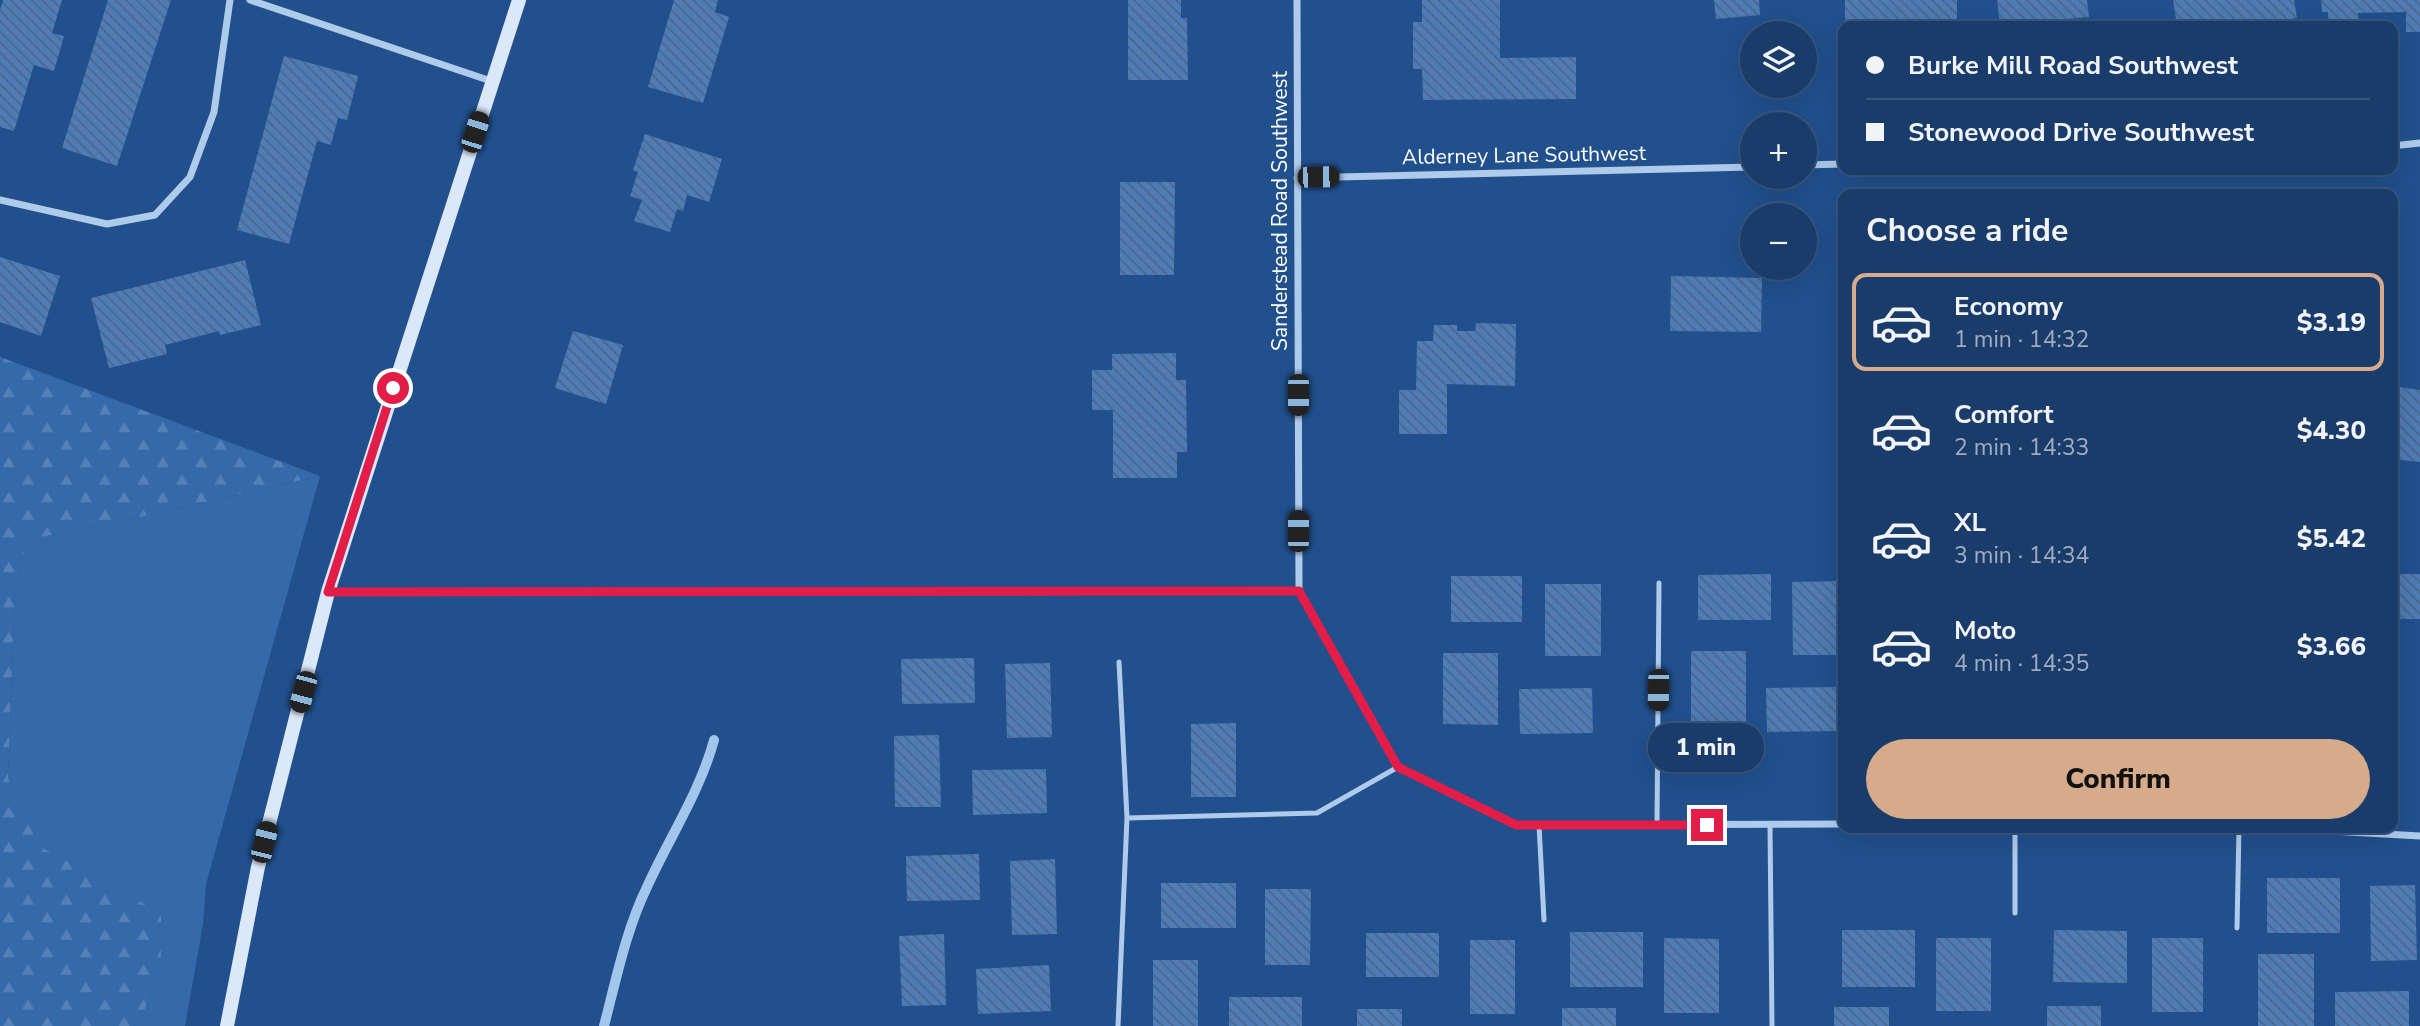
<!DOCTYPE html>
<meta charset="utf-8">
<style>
body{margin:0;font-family:"Nunito Sans",sans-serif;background:#264772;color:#f1f3f6;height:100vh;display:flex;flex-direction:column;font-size:26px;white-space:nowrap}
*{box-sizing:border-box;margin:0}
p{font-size:23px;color:#9fadc1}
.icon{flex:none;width:38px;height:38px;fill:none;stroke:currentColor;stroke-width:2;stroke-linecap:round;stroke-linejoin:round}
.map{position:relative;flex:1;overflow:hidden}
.sheet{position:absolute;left:1838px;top:189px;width:560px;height:644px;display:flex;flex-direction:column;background:#193c6a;border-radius:14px;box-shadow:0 7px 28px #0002,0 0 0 2px #37567e}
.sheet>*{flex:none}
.hud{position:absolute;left:1838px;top:21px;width:560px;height:154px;border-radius:14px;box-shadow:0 7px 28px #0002,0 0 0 2px #37567e;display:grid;align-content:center;height:154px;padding:0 28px;background:#193c6a}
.controls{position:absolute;left:1740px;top:21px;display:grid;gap:14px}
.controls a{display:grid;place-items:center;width:77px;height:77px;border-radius:50%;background:#193c6a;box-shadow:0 7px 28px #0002,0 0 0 2px #37567e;font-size:35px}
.end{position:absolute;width:32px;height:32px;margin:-16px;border:9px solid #e11d48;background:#fff;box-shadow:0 0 0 4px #fff}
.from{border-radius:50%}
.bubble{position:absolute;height:49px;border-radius:24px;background:#193c6a;box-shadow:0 7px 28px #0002,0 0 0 2px #37567e;font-size:23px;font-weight:800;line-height:49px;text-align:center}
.car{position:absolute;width:21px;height:42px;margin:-21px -10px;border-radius:9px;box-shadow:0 0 5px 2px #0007;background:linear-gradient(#222 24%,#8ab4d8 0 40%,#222 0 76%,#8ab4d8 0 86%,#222 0)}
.hud b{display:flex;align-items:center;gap:24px;height:66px;font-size:26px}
.hud b+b{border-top:2px solid #37567e}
.hud i{width:18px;height:18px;background:#f1f3f6}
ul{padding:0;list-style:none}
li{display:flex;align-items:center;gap:21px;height:98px;margin:0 14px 10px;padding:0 14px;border:4px solid transparent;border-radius:14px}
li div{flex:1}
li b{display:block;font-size:26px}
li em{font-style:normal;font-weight:800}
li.active{border-color:#d6ab8b}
li>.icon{width:63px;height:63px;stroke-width:1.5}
h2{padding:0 28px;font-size:32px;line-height:84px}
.primary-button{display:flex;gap:14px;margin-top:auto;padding:14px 28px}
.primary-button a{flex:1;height:80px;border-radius:42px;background:#d6ab8b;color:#111;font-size:28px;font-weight:800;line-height:80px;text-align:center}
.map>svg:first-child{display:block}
.green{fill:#356aaa}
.forest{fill:url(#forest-firs)}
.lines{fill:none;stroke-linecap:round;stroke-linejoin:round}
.stream{stroke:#a3c6ed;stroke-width:10}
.building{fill:url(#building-back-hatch)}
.lane{stroke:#afcbec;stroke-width:5}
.street{stroke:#afcbec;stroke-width:7}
.secondary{stroke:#dbe8f9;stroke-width:14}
.route{stroke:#e11d48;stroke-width:9}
.labels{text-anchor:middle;stroke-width:5;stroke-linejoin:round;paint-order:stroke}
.street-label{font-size:21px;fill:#fff;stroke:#21508d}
</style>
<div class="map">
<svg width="2420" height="1026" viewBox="0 0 2420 1026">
<defs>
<pattern id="forest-firs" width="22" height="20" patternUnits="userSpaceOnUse" patternTransform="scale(1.75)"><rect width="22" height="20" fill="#356aaa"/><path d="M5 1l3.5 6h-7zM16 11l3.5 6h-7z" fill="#5380b7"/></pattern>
<pattern id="building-back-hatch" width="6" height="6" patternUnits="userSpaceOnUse" patternTransform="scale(1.75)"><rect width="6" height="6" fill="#4e7cb6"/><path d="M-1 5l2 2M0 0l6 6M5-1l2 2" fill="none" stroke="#4d6686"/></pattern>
</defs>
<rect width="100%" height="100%" fill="#21508d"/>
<path class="green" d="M 320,476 L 206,884 L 203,924 L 185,1026 L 138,1026 L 161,970 L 161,913 L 38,846 L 8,778 L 15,591 L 27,540 L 127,520 Z"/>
<path class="forest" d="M 0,357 L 320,476 L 127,520 L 27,540 L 15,591 L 8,778 L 39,846 L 161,913 L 161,970 L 138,1026 L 0,1026 Z"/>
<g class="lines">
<path class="stream" d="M 604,1026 C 616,980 626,930 647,887 C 669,838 700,792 714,740"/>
</g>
<path class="building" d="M 3,0 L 62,0 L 52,33 L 64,36 L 54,71 L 34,65 L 14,131 L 0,127 L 0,10 Z
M 108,0 L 171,0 L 117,166 L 62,148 Z
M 674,0 L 718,0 L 715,12 L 729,17 L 703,103 L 648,87 Z
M 1128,0 L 1181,0 L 1181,18 L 1187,18 L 1188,80 L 1128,80 Z
M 1422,0 L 1500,0 L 1500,58 L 1576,57 L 1576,99 L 1423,100 L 1422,69 L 1413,69 L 1413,22 L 1422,22 Z
M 1714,0 L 1759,0 L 1760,15 L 1716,19 Z
M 1845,0 L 1957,0 L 1957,26 L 1845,26 Z
M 1997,0 L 2087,0 L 2089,17 L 2056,20 L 2057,26 L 2033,26 L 2032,22 L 2000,25 Z
M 2173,0 L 2294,0 L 2297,18 L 2241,26 L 2177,26 Z
M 2321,0 L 2420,0 L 2420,32 L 2406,32 L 2406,12 L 2358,13 L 2359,26 L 2328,26 L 2328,12 L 2322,12 Z
M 284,56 L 358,76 L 347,120 L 338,118 L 331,145 L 317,141 L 289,244 L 237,230 Z
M 645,134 L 722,159 L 709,202 L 687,195 L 683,211 L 677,209 L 670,232 L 634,221 L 642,200 L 630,196 L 638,172 L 633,170 Z
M 1120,182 L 1175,182 L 1174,275 L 1120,275 Z
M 0,257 L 60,276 L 41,336 L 0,322 Z
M 245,260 L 261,325 L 220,335 L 219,331 L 165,345 L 167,354 L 109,368 L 91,298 Z
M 1671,276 L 1762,278 L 1761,332 L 1670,331 Z
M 1476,323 L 1516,324 L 1515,386 L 1447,384 L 1447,434 L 1399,434 L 1399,390 L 1416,390 L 1417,341 L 1433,341 L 1434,325 L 1457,325 L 1457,331 L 1475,331 Z
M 573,331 L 623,345 L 606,404 L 555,388 Z
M 1176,353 L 1176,380 L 1186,380 L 1187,452 L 1177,452 L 1177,478 L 1113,478 L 1113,410 L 1092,410 L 1092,370 L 1112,370 L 1112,354 Z
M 2392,386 L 2420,390 L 2420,462 L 2392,459 Z
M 1771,574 L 1771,620 L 1698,620 L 1698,575 Z
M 2392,574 L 2420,574 L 2420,619 L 2392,619 Z
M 1451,576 L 1522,576 L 1522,622 L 1451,622 Z
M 1843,581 L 1843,655 L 1793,655 L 1792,582 Z
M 1545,584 L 1601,584 L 1601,656 L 1545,656 Z
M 1691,651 L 1746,651 L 1746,724 L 1691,725 Z
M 1443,653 L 1498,653 L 1498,725 L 1443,724 Z
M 974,658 L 975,703 L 902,704 L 901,659 Z
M 1050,663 L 1052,737 L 1007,738 L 1005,664 Z
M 1840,687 L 1840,731 L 1767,732 L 1766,688 Z
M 1592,688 L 1593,733 L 1520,734 L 1519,689 Z
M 1236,723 L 1236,797 L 1191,797 L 1191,724 Z
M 939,735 L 941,807 L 895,807 L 894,736 Z
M 1046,769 L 1047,813 L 973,815 L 972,770 Z
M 979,854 L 980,900 L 907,901 L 906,856 Z
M 1055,859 L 1057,934 L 1012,935 L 1010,861 Z
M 2267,878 L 2340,878 L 2340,933 L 2267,933 Z
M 1161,883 L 1236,883 L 1236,928 L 1161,928 Z
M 2415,885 L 2417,960 L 2371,961 L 2370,886 Z
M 1265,889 L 1311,889 L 1310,965 L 1265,965 Z
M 1842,930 L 1915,930 L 1915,987 L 1842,987 Z
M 2054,930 L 2127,931 L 2127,983 L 2053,982 Z
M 1570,932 L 1643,932 L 1643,987 L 1570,987 Z
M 1366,933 L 1439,933 L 1439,977 L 1366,977 Z
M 944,934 L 946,1005 L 902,1006 L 899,936 Z
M 1664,938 L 1719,939 L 1719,1013 L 1664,1013 Z
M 1936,938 L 1991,938 L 1991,1011 L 1936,1011 Z
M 2152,938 L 2203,938 L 2203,1012 L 2152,1012 Z
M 1470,940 L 1515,940 L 1515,1014 L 1470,1014 Z
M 2258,954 L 2314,954 L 2314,1026 L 2258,1026 Z
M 1153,960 L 1198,960 L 1198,1026 L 1153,1026 Z
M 1049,965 L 1051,1011 L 978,1014 L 976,969 Z
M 2409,991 L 2409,1026 L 2335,1026 L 2335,992 Z
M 1229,997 L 1302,997 L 1302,1026 L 1229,1026 Z
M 2047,1006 L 2101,1006 L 2101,1026 L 2047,1026 Z
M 1834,1007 L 1889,1007 L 1889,1026 L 1834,1026 Z
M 1562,1008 L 1616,1008 L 1616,1026 L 1562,1026 Z
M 1357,1009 L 1402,1009 L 1402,1026 L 1357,1026 Z"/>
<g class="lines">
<path class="lane" d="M 1119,662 L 1127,818
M 1539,825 L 1544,920
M 1657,825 L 1659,583
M 1770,825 L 1772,1026
M 2015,828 L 2015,913
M 2237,928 L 2239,828
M 1118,1026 L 1127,818 L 1317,813 L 1398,767"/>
<path class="street" d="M 250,0 L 491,81
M 1297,0 L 1299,591
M 2392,146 L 2420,143
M 1804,165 L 1843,164
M 1297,178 L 1752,167
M 0,200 L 107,224 L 155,215 L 190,177 L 214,112 L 230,0
M 328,592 L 1299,591 L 1398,767 L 1516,825 L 1843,824
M 2275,828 L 2420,836"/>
<path class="secondary" d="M 227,1026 L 258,867 L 328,592 L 519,0"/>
</g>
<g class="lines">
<path class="route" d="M 393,388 L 328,592 L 1299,591 L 1398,767 L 1516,825 L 1707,825"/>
</g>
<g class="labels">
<g class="street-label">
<text transform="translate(1524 155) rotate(-1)" y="7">Alderney Lane Southwest</text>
<text transform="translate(1280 211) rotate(-90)" y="7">Sanderstead Road Southwest</text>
</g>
</g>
</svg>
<div class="controls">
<a><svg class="icon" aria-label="layers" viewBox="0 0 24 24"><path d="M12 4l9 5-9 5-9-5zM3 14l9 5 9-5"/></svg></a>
<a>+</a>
<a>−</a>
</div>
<i class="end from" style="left:393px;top:388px"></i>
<i class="end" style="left:1707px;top:825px"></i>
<div class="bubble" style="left:1648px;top:723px;width:116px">1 min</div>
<i class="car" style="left:475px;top:132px;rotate:18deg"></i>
<i class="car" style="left:1318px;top:177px;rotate:89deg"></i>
<i class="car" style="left:1298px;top:395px;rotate:180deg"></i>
<i class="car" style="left:1298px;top:531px;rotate:0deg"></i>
<i class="car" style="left:1658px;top:690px;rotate:181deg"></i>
<i class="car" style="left:303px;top:692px;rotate:195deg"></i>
<i class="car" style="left:264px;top:842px;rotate:14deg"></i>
<div class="hud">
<b><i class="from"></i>Burke Mill Road Southwest</b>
<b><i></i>Stonewood Drive Southwest</b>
</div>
<section class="sheet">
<h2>Choose a ride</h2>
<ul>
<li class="active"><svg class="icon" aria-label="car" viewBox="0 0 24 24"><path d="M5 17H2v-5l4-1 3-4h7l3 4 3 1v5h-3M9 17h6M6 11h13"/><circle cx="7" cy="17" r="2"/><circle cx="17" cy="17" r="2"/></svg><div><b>Economy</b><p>1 min · 14:32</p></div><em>$3.19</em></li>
<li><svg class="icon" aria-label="car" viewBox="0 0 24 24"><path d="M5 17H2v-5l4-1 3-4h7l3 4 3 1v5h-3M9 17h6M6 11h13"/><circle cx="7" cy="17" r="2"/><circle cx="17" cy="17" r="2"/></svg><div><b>Comfort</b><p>2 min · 14:33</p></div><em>$4.30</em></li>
<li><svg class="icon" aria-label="car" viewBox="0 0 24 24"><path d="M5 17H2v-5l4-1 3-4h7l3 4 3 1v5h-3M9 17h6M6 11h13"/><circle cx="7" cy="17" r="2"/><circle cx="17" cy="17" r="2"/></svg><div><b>XL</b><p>3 min · 14:34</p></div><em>$5.42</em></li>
<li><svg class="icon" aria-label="car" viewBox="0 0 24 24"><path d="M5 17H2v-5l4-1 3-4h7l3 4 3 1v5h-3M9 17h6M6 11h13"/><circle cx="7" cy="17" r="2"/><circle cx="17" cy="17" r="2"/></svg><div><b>Moto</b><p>4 min · 14:35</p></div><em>$3.66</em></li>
</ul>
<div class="primary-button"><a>Confirm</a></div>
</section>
</div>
